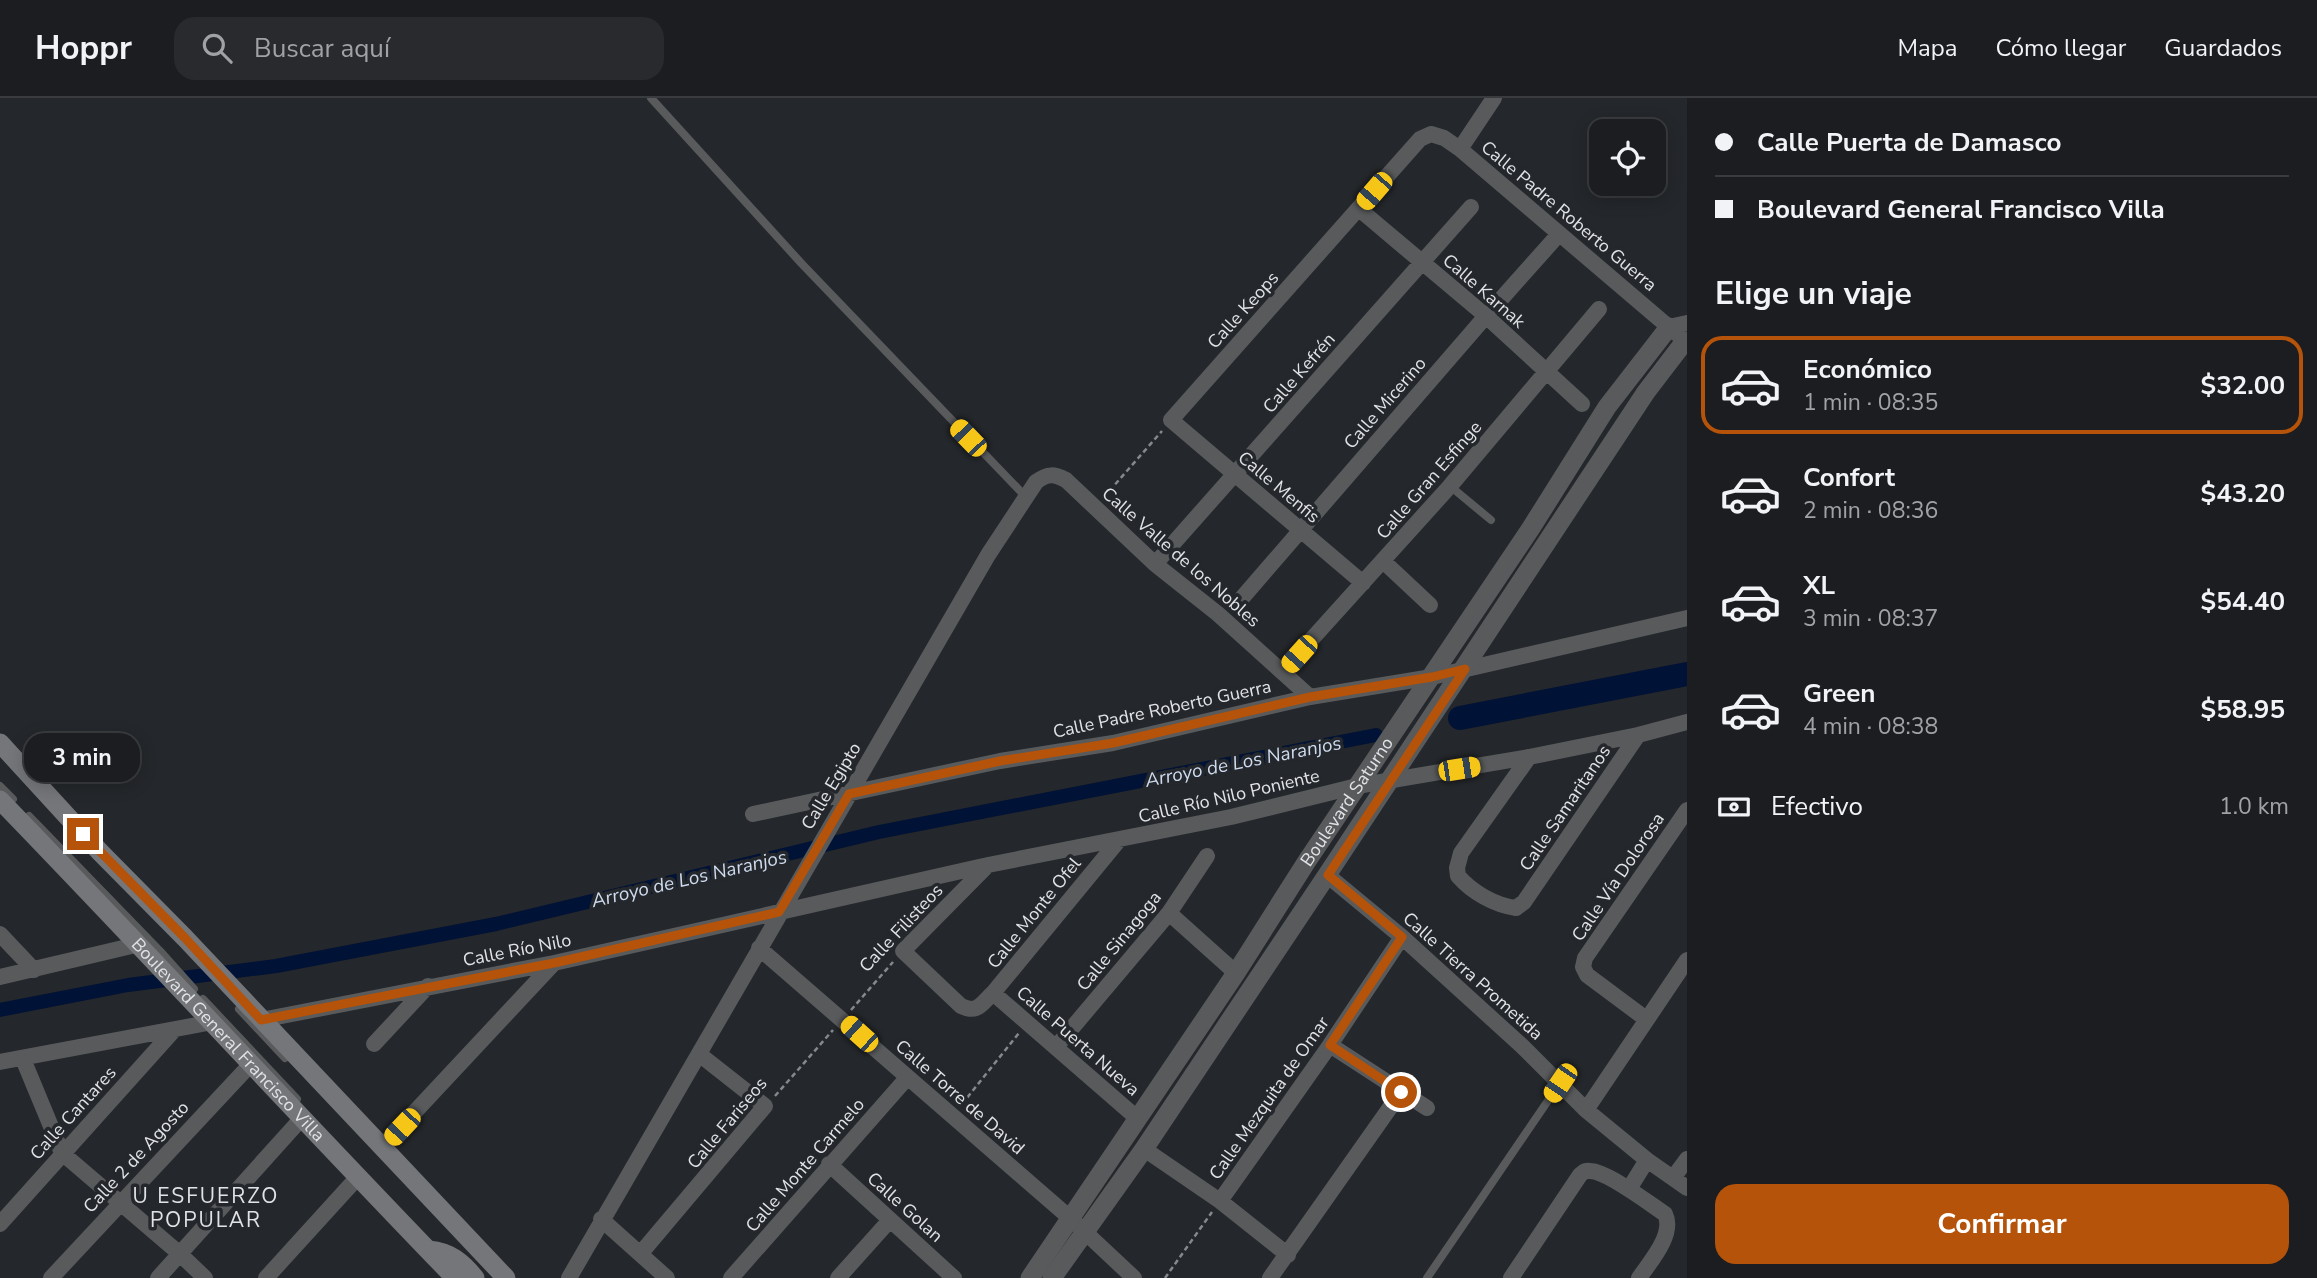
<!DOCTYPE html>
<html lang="es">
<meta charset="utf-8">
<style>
body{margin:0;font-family:"Nunito Sans",sans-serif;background:#282a2d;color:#f1f3f6;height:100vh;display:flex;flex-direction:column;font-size:26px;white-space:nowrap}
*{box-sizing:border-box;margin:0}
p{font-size:23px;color:#a0a2a5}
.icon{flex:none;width:38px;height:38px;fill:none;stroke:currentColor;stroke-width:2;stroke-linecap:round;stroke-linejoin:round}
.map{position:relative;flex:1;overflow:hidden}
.side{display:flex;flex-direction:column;background:#1b1d20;width:630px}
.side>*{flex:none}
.top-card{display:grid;align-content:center;height:154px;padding:0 28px;background:#1b1d20}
.tools{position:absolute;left:1589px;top:21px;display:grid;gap:14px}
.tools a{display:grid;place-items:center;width:77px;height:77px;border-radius:14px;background:#1b1d20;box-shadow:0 4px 18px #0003,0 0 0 2px #393b3e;font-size:35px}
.end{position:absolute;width:32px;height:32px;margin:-16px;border:9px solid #b45309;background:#fff;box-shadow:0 0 0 4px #fff}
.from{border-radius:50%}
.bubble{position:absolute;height:49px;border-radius:21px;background:#1b1d20;box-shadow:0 4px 18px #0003,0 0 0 2px #393b3e;font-size:23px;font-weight:700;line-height:49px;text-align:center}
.car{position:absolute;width:21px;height:42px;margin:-21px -10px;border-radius:9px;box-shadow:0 0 5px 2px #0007;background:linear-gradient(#f5c518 24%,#345 0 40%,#f5c518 0 76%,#345 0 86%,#f5c518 0)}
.top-card b{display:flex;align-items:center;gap:24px;height:66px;font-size:26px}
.top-card b+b{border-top:2px solid #393b3e}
.top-card i{width:18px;height:18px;background:#f1f3f6}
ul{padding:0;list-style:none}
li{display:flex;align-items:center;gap:21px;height:98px;margin:0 14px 10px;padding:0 14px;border:4px solid transparent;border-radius:21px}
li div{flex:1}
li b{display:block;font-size:26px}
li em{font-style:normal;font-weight:700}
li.active{border-color:#b45309}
li>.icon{width:63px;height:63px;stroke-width:1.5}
h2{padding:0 28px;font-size:32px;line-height:84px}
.pay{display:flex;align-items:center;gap:18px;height:77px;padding:0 28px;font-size:26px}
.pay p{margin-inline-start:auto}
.primary-button{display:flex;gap:14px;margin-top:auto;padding:14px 28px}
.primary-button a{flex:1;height:80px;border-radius:21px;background:#b45309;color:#fff;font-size:28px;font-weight:700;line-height:80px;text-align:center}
header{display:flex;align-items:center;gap:42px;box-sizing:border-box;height:98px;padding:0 35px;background:#1b1d20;border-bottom:2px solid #393b3e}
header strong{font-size:33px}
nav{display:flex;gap:38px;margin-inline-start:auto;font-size:24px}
.search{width:490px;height:63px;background:#282a2d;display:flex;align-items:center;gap:18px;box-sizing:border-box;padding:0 24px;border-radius:21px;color:#a0a2a5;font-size:26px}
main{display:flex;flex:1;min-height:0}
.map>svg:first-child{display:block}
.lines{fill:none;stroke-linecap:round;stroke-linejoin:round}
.canal{stroke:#001235;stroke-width:14}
.river{stroke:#001235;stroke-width:24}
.path{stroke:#86888c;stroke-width:2.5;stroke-dasharray:5 3.5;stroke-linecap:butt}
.service{stroke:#585a5c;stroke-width:8}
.minor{stroke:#585a5c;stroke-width:16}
.tertiary{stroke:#585a5c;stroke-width:19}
.secondary{stroke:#74767a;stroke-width:19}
.route{stroke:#b45309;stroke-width:9}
.labels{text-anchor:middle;stroke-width:7;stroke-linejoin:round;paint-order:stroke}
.street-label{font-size:18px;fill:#e1e3e6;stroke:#24272b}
.water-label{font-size:19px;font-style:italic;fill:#cedbef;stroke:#24272b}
.quarter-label{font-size:21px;letter-spacing:2px;fill:#e1e3e6;stroke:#24272b}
</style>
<header>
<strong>Hoppr</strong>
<div class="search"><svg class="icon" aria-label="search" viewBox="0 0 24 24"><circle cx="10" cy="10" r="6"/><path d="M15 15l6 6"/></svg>Buscar aquí</div>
<nav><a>Mapa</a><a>Cómo llegar</a><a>Guardados</a></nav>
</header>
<main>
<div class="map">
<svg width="1687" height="1180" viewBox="0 0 1687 1180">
<rect width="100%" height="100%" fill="#24272b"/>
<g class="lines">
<path class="canal" d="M 0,912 L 128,887 L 276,868 L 496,826 L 879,734 L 1376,637"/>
<path class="river" d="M 1460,620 L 1687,576"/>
<path class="path" d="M 1104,399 L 1162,333
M 851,912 L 893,864
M 775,998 L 833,932
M 962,1006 L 1019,935
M 1165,1180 L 1212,1114"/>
<path class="service" d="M 651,0 L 802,166 L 1025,398
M 1450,388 L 1491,422
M 0,688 L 13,701
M 29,718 L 160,853 L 194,891
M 203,901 L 297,1001
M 239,911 L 285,960
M 1427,1180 L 1560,985"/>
<path class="minor" d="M 1460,51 L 1494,0
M 1359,111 L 1486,218 L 1582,306
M 1669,229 L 1687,225
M 1383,463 L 1430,507
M 1155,466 L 1471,109
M 1363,485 L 1171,322 L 1420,41 L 1431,36 L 1444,40 L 1460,51 L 1677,236
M 1242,500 L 1486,218 L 1559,136
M 1283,573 L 1450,388 L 1599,211
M 1529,659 L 1461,755 L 1457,770 L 1458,778 C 1472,794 1494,807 1516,810 L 1524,804 L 1638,637
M 753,716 L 1000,663 L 1113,645 L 1310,599 L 1432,579 L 1687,520
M 988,767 L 903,853 L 961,908 C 978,916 981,906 993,895 L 1119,742
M 1327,777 L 1402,839 L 1522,948 L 1586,1012 L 1647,1062 L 1687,1090
M 1169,815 L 1236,875
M 0,836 L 34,872
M 759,850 L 1070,1120 L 1134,1180
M 0,879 L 140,846
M 993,895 L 1137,1020
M 1646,921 L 1587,877 L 1583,869 L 1585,860 L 1687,712
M 261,922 L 554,865 L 988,767 L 1231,719 L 1357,688 L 1529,659 L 1638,637 L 1687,624
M 374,946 L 428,888
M 1330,947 L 1427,1010
M 1056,949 L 1169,815 L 1207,758
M 23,961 L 62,1055 L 180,1156 L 205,1180
M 0,964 L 213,924
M 1586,1012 L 1687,862
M 382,1049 L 554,865
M 1144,1051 L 1220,1103 L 1288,1157
M 829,1066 L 954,1180
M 1673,1080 L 1687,1061
M 1629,1091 L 1647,1062
M 1220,1103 L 1330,947 L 1402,839
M 601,1121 L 667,1180
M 0,1126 L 175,931
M 641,1155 L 765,1008 L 699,956
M 51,1180 L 251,966
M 158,1180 L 302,1020
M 266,1180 L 357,1080
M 569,1180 L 988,457 L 1036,384 C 1048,375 1054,376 1066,382 L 1155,466 L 1218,516 L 1310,599
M 731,1180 L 907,980
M 838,1180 L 890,1122
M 1270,1180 L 1401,994
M 1511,1180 L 1580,1077 C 1584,1074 1584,1072 1590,1073 C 1607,1073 1650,1106 1665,1116 C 1675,1136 1650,1164 1639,1180"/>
<g class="tertiary">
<path id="s1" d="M 1030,1180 L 1236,875 L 1307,763 L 1531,430 L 1607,309 L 1669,229"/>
<path d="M 1052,1180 L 1144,1051 L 1327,777 L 1646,294 L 1685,243"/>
</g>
<g class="secondary">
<path d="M 0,645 L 100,754 L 185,840 L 506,1180"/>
<path id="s2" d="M 0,702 C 153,860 302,1022 455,1180"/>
<path d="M 429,1152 C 450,1154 462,1164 475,1180"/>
</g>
</g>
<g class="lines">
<path class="route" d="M 83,736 L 185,840 L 261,922 L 554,865 L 779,814 L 849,696 L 1000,663 L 1113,645 L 1310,599 L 1432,579 L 1465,571 L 1328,777 L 1402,839 L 1330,947 L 1401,994"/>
</g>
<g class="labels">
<g class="street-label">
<text transform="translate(1569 118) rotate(40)" y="6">Calle Padre Roberto Guerra</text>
<text transform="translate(1484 193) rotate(41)" y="6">Calle Karnak</text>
<text transform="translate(1243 212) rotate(-48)" y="6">Calle Keops</text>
<text transform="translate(1299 275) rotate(-49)" y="6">Calle Kefrén</text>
<text transform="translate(1385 305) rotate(-49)" y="6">Calle Micerino</text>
<text transform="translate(1429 382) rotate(-49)" y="6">Calle Gran Esfinge</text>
<text transform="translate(1279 389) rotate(40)" y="6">Calle Menfis</text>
<text transform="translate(1181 459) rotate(41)" y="6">Calle Valle de los Nobles</text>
<text transform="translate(1162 611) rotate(-12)" y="6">Calle Padre Roberto Guerra</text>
<text transform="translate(831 688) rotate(-59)" y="6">Calle Egipto</text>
<text transform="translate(1229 698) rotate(-13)" y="6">Calle Río Nilo Poniente</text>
<text dy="6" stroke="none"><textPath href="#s1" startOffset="572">Boulevard Saturno</textPath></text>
<text transform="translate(1565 710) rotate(-56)" y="6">Calle Samaritanos</text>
<text transform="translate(1618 779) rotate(-56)" y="6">Calle Vía Dolorosa</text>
<text transform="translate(1034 815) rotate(-51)" y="6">Calle Monte Ofel</text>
<text transform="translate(901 830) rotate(-47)" y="6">Calle Filisteos</text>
<text transform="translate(1119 843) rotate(-51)" y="6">Calle Sinagoga</text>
<text transform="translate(517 852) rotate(-11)" y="6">Calle Río Nilo</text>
<text transform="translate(1473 878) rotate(42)" y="6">Calle Tierra Prometida</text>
<text dy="6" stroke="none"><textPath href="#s2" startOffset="331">Boulevard General Francisco Villa</textPath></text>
<text transform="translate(1078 943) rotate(41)" y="6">Calle Puerta Nueva</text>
<text transform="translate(960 999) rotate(41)" y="6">Calle Torre de David</text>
<text transform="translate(1269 1000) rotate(-55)" y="6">Calle Mezquita de Omar</text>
<text transform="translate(73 1015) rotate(-48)" y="6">Calle Cantares</text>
<text transform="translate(727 1025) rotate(-50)" y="6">Calle Fariseos</text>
<text transform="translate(136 1059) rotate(-47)" y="6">Calle 2 de Agosto</text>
<text transform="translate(805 1067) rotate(-49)" y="6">Calle Monte Carmelo</text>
<text transform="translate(905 1109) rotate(42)" y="6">Calle Golan</text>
</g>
<g class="water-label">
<text transform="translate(1243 663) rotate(-11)" y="7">Arroyo de Los Naranjos</text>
<text transform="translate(689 780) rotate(-13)" y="7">Arroyo de Los Naranjos</text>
</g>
<g class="quarter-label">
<text x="206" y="1105">U ESFUERZO<tspan x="206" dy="24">POPULAR</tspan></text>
</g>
</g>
</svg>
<div class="tools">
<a><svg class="icon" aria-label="locate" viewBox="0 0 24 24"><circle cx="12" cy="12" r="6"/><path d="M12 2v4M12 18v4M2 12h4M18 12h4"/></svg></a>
</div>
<i class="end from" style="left:1401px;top:994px"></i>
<i class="end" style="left:83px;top:736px"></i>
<div class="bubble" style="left:24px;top:635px;width:116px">3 min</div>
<i class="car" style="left:1374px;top:93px;rotate:221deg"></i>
<i class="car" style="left:968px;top:340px;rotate:316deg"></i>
<i class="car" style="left:1299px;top:556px;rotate:222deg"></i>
<i class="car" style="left:1459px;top:671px;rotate:81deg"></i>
<i class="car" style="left:859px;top:936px;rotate:312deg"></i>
<i class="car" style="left:1560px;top:985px;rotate:214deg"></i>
<i class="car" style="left:402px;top:1029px;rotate:223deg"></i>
</div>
<section class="side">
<div class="top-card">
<b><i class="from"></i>Calle Puerta de Damasco</b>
<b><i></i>Boulevard General Francisco Villa</b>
</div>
<h2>Elige un viaje</h2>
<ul>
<li class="active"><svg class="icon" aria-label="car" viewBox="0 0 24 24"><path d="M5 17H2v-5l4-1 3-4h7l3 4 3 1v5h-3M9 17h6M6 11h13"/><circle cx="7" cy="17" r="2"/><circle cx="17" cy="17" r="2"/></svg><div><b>Económico</b><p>1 min · 08:35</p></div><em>$32.00</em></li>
<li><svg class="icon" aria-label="car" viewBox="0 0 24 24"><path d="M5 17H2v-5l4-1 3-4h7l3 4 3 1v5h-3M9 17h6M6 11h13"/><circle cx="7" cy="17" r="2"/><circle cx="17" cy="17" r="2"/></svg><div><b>Confort</b><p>2 min · 08:36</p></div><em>$43.20</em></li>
<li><svg class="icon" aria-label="car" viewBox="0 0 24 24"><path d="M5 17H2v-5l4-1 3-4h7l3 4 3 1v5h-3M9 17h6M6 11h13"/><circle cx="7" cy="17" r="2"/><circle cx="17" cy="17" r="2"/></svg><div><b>XL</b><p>3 min · 08:37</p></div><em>$54.40</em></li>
<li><svg class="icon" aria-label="car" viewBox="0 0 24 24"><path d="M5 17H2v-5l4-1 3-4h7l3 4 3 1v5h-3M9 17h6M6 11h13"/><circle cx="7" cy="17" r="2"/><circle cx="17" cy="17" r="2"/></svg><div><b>Green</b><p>4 min · 08:38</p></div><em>$58.95</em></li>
</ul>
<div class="pay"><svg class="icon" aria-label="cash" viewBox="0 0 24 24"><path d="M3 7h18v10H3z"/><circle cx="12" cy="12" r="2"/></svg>Efectivo<p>1.0 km</p></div>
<div class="primary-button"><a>Confirmar</a></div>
</section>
</main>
